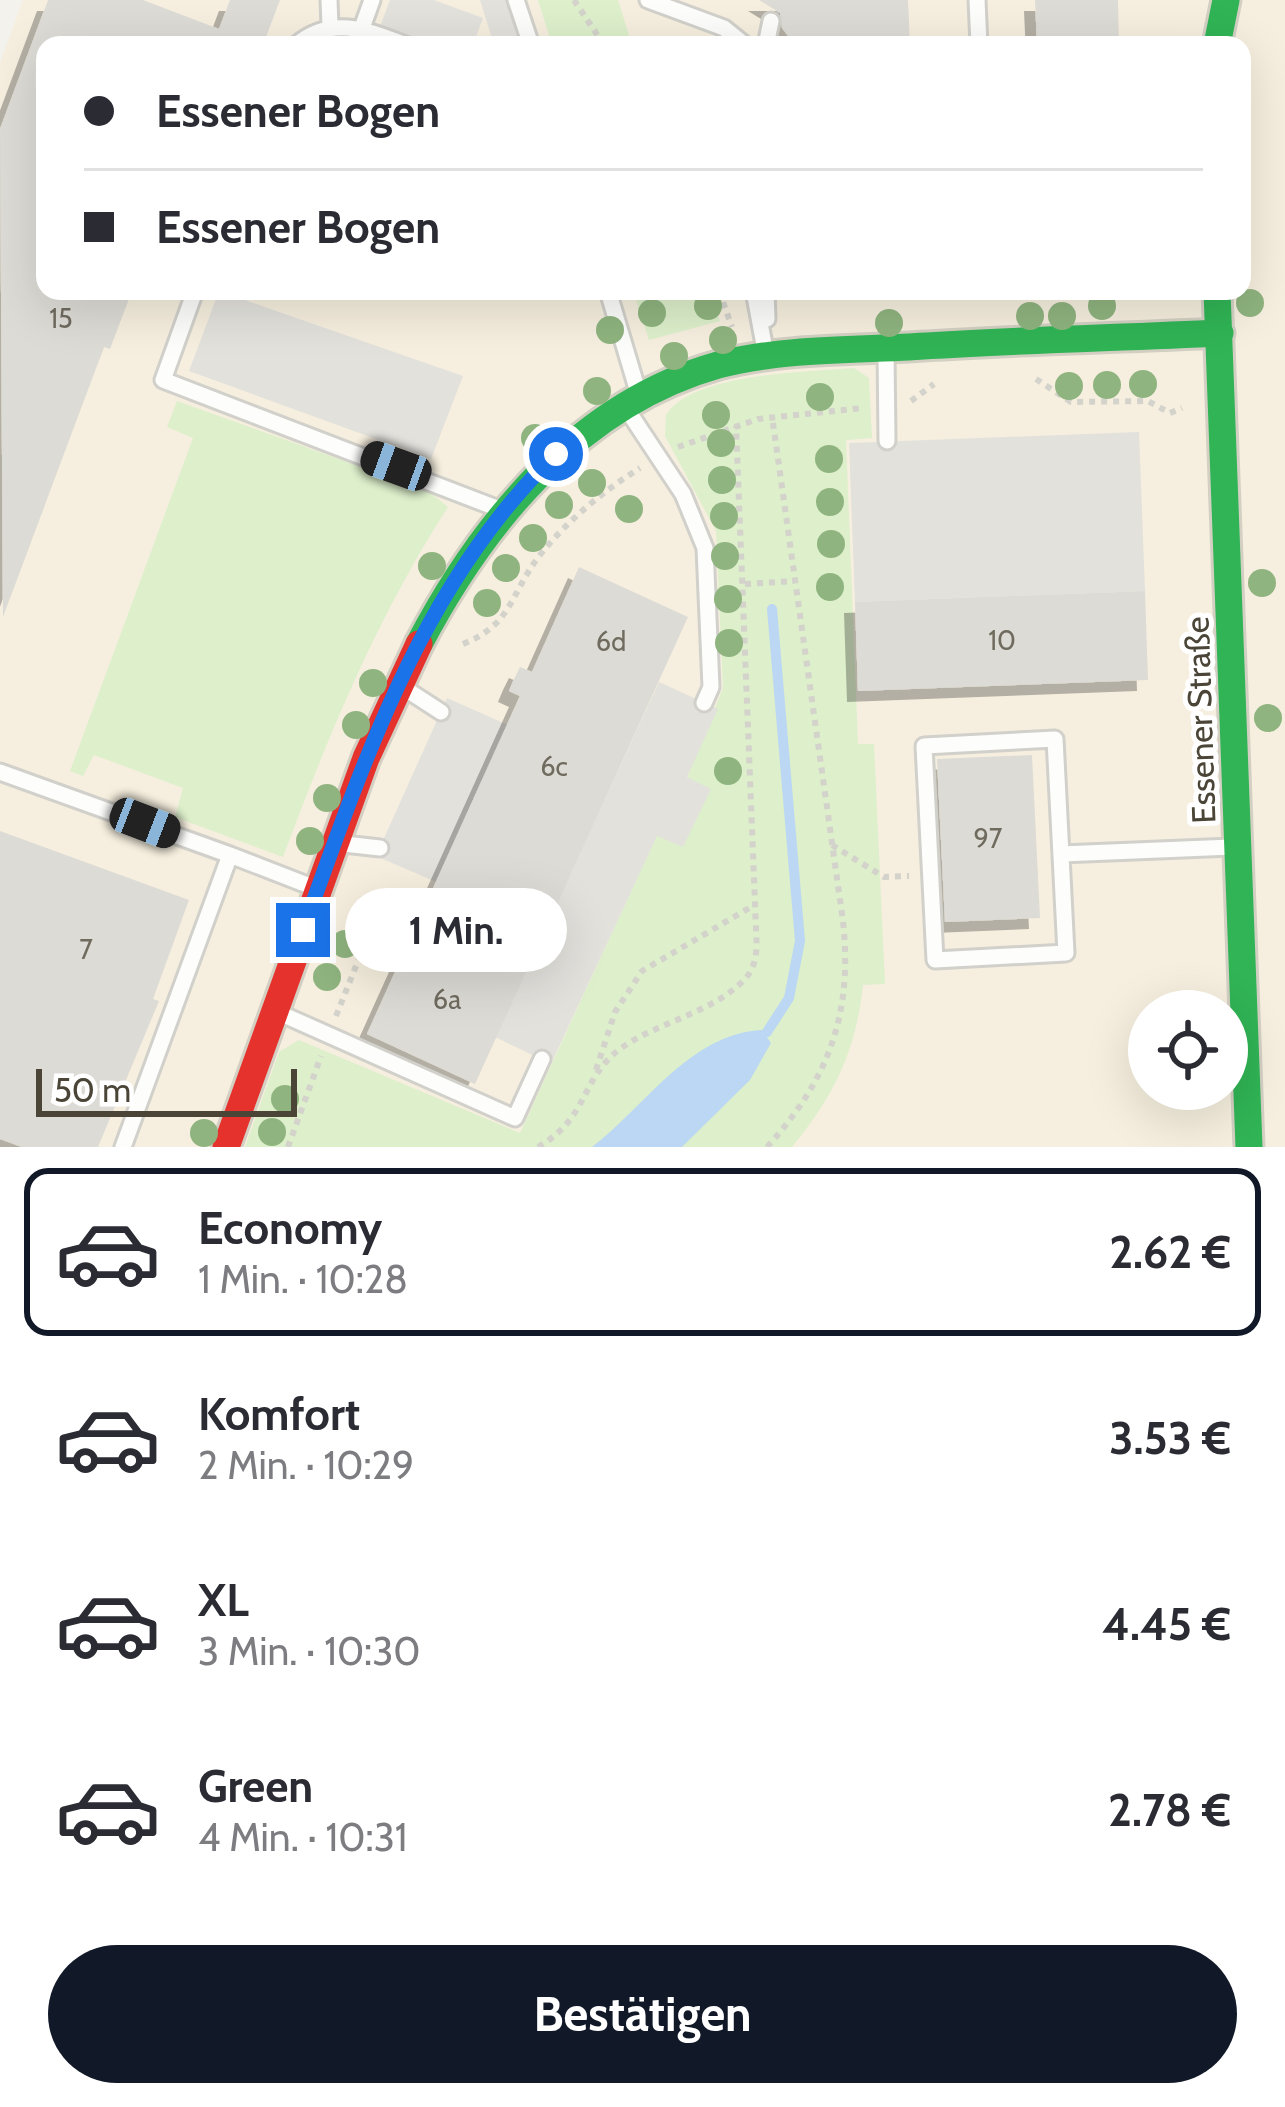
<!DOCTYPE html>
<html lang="de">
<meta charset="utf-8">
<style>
body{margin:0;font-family:Cabin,sans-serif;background:#f2f2f3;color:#2b2b33;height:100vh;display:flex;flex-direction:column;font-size:45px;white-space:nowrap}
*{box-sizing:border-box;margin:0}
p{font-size:39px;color:#7c7c81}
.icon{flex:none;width:66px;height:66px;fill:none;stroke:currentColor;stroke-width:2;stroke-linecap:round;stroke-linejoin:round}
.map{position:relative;height:1147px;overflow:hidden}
.details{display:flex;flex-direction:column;background:#fff;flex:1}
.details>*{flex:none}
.hud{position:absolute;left:36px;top:36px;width:1215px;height:264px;border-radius:24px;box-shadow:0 12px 48px #0002;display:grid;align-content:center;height:264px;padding:0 48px;background:#fff}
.tools{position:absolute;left:1128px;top:990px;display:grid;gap:24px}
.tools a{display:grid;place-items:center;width:120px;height:120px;border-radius:50%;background:#fff;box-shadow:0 12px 48px #0002;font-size:60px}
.scale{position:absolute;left:36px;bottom:30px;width:261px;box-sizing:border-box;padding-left:12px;border:6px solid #4a4537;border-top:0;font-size:33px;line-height:42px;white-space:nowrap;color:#4a4537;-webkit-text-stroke:9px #fff;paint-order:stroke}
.end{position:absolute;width:54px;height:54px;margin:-27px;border:15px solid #1a73e8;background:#fff;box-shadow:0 0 0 6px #fff}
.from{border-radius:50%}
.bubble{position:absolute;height:84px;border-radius:42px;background:#fff;box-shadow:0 12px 48px #0002;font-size:39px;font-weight:700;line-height:84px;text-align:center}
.car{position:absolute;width:36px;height:72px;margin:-36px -18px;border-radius:15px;box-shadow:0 0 9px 3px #0007;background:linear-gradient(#222 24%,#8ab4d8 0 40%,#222 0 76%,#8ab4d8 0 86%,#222 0)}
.hud b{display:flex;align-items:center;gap:42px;height:114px;font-size:45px}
.hud b+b{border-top:3px solid #e1e1e2}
.hud i{width:30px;height:30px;background:#2b2b33}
ul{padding:21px 0 0;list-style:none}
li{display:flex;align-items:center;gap:36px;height:168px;margin:0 24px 18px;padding:0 24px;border:6px solid transparent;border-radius:24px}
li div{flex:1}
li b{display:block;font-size:45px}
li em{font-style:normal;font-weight:700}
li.selected{border-color:#111827}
li>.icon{width:108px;height:108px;stroke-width:1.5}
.cta{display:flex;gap:24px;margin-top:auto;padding:24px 48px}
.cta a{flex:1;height:138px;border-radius:72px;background:#111827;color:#fff;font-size:48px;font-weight:700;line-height:138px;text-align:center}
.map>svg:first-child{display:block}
.commercial{fill:#f6efdf;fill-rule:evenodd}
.green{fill:#ddefcb}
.parking{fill:#e2e1dc}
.water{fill:#bbd7f3}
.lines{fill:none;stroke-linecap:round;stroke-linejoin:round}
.stream{stroke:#bbd7f3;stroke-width:10}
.building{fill:#dddbd5;filter:url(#shadow)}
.lane-casing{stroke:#d1d0ca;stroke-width:21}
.fast-casing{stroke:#d3d0c3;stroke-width:33}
.jam-casing{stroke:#d3d0c3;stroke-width:33}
.path{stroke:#d3d2cb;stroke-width:6;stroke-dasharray:6 6;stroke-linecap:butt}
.lane{stroke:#fdfdfc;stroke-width:15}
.fast{stroke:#30b455;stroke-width:27}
.jam{stroke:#e5322d;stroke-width:27}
.tree{fill:#8fb47f}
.route{stroke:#1a73e8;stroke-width:15}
.labels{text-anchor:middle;stroke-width:10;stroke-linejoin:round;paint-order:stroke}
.number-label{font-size:27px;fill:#706b5f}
.street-label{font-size:33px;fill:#4a4537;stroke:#fff}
</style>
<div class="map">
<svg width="1285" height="1147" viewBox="0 0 1285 1147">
<defs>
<filter id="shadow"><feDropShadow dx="-11" dy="11" stdDeviation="0" flood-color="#0004"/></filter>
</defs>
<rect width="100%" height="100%" fill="#f3f2ed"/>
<path class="commercial" d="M 23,0 L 1285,0 L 1285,1147 L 0,1147 L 0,63 ZM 45,45 L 1242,45 L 1242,291 L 45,291 ZM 1149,1011 L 1227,1011 L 1227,1089 L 1149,1089 Z"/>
<path class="green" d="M 538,0 L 618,0 L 632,45 L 552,45 Z
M 633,291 L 710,291 L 720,321 L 649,340 Z
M 854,368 L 869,378 L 872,438 L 846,440 L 858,744 L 874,744 L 885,984 L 863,985 C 856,1051 834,1096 792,1147 L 245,1147 L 279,1052 L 299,1040 L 520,1133 L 657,835 L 710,789 L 687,778 L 723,688 L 716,531 L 665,436 L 666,415 C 692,373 808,372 854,368 Z
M 177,401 L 428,491 L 448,507 C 377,617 329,734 283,857 L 175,817 L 183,788 L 94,755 L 83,776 L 70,771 L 193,438 L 167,427 Z"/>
<path class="parking" d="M 390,0 L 434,0 L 483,18 L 473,45 L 373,45 Z
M 480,0 L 507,0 L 518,37 L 494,45 Z
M 219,291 L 463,376 L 431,459 L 189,371 Z
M 1139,432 L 1145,591 L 855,602 L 849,443 Z
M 659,682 L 718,709 L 687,777 L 711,789 L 683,847 L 657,836 L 551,1064 L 495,1037 Z
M 447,698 L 508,725 L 436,882 L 376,856 Z"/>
<path class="water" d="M 762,1030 L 771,1043 L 750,1080 L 682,1147 L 592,1147 C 645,1107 689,1034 762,1030 Z"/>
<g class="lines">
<path class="stream" d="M 767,1032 L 789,998 L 800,941 L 772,609"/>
</g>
<path class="building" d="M 48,0 L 143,0 L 219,29 L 230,0 L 280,0 L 263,45 L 45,45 L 45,291 L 132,291 L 110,349 L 104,347 L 3,617 L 0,129 Z
M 759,0 L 908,0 L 910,45 L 795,45 L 782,28 L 780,13 Z
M 1035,0 L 1118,0 L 1119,45 L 1037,45 Z
M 579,567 L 688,617 L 475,1084 L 367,1034 L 414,930 L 402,925 L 415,901 L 425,906 L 520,696 L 509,691 L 514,679 L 520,667 L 532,672 Z
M 1145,591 L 1148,680 L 858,691 L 855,602 Z
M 1032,755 L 1040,918 L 945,922 L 937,759 Z
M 0,831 L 189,900 L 153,999 L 159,1001 L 98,1147 L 22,1147 L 0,1139 Z"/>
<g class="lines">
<defs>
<path id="lane" d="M 329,0 L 330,26
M 516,0 L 531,45
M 648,0 L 724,28 L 745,45
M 977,0 L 979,45
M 362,28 L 372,0
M 296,45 C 332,15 367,30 406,45
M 766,45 L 771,21
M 195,291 L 163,380 L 499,509
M 608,291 L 639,395
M 754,291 L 766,355
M 766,291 L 767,319
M 886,351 L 887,441
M 628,411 L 683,494 L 705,548 L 711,687 L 704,703
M 401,686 L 441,712
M 1055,739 L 1066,953 L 935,960 L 924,746 Z
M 0,772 L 230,855
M 335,843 L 380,848
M 1061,854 L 1232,847
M 277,1012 L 515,1118 L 542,1059
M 123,1147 L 230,855 L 315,888"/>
<path id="fast" d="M 1217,45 L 1226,0
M 1217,291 L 1249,1147
M 419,644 C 483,522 579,404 718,365 C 779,349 847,350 909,347 C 1013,340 1116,338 1220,333"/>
<path id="jam" d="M 226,1147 L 366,758 L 419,644"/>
</defs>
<use href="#lane" class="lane-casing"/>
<use href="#fast" class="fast-casing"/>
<use href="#jam" class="jam-casing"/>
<path class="path" d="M 574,0 L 604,45
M 719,291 L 732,327
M 1036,379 L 1071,402 L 1148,401 L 1170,413 L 1182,408
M 911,401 L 934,384
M 678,447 L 758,419 L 863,408
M 745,584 L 795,581
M 463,644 C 513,624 509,595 540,555 C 567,521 603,491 640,468
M 832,845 L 884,877 L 909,876
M 336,1016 L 368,936 L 353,906
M 596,1070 L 615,1012 L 642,971 L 756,904
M 288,1147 L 321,1056
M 538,1147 C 589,1118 580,1079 620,1049 C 657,1022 710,1014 743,981 C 758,966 757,949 756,929 L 736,426
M 767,1147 C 829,1079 853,1013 843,921 L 772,416"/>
<use href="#lane" class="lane"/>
<use href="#fast" class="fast"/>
<use href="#jam" class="jam"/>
</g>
<g class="tree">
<circle cx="1250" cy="303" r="14"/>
<circle cx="708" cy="306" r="14"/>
<circle cx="1102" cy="306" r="14"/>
<circle cx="652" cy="313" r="14"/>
<circle cx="1030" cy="316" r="14"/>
<circle cx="1062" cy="316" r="14"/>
<circle cx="889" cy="323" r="14"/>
<circle cx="610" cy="330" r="14"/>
<circle cx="723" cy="340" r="14"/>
<circle cx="674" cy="356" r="14"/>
<circle cx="1143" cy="384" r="14"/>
<circle cx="1107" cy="385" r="14"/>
<circle cx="1069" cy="386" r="14"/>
<circle cx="597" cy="391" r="14"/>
<circle cx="820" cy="397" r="14"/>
<circle cx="716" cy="415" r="14"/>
<circle cx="535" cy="438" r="14"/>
<circle cx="721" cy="443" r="14"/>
<circle cx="829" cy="459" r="14"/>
<circle cx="722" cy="480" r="14"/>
<circle cx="592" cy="483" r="14"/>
<circle cx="830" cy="502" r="14"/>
<circle cx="559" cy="505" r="14"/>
<circle cx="629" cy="509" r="14"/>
<circle cx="724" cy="516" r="14"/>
<circle cx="533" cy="538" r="14"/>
<circle cx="831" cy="544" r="14"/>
<circle cx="725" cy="556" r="14"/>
<circle cx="432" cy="566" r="14"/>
<circle cx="506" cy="568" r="14"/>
<circle cx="1262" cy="583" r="14"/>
<circle cx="830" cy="587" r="14"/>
<circle cx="728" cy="599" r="14"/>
<circle cx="487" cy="603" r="14"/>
<circle cx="729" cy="643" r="14"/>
<circle cx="373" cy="683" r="14"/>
<circle cx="1268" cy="718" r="14"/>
<circle cx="356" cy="725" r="14"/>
<circle cx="728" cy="771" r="14"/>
<circle cx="327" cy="798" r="14"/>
<circle cx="310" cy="841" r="14"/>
<circle cx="287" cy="911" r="14"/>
<circle cx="345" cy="944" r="14"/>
<circle cx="327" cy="977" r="14"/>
<circle cx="285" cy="1099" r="14"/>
<circle cx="272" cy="1132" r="14"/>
<circle cx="204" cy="1133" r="14"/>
</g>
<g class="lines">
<path class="route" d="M 303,930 C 364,760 423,582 556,454"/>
</g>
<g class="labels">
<g class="number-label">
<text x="61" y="328">15</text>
<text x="1002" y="650">10</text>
<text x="611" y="651">6d</text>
<text x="554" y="776">6c</text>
<text x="988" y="848">97</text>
<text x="86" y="959">7</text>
<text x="447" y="1009">6a</text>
</g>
<g class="street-label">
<text transform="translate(1200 720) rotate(-92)" y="12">Essener Straße</text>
</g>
</g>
</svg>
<div class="tools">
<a><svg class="icon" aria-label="locate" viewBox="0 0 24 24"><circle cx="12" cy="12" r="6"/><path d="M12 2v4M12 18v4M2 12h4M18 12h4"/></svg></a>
</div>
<div class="scale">50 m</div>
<i class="end from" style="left:556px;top:454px"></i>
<i class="end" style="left:303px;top:930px"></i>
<div class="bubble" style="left:345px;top:888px;width:222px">1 Min.</div>
<i class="car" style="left:396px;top:466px;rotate:290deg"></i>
<i class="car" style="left:145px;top:823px;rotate:111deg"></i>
<div class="hud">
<b><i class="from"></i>Essener Bogen</b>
<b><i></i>Essener Bogen</b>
</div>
</div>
<section class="details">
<ul>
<li class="selected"><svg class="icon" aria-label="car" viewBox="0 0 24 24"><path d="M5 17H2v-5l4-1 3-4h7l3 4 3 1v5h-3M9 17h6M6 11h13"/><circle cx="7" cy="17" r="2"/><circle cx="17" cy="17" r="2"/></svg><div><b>Economy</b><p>1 Min. · 10:28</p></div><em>2.62 €</em></li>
<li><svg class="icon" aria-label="car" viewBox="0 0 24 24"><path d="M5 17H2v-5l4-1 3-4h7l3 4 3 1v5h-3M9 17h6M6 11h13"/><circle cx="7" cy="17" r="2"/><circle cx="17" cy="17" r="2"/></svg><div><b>Komfort</b><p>2 Min. · 10:29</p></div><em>3.53 €</em></li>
<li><svg class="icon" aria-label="car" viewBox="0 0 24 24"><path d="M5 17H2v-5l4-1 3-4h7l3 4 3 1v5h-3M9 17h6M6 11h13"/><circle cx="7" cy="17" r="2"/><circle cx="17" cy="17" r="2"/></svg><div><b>XL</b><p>3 Min. · 10:30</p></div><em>4.45 €</em></li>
<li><svg class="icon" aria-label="car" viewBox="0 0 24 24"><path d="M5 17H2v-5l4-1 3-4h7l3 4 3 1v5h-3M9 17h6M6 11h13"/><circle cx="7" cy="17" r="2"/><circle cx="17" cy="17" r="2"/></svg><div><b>Green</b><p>4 Min. · 10:31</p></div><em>2.78 €</em></li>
</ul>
<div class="cta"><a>Bestätigen</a></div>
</section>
